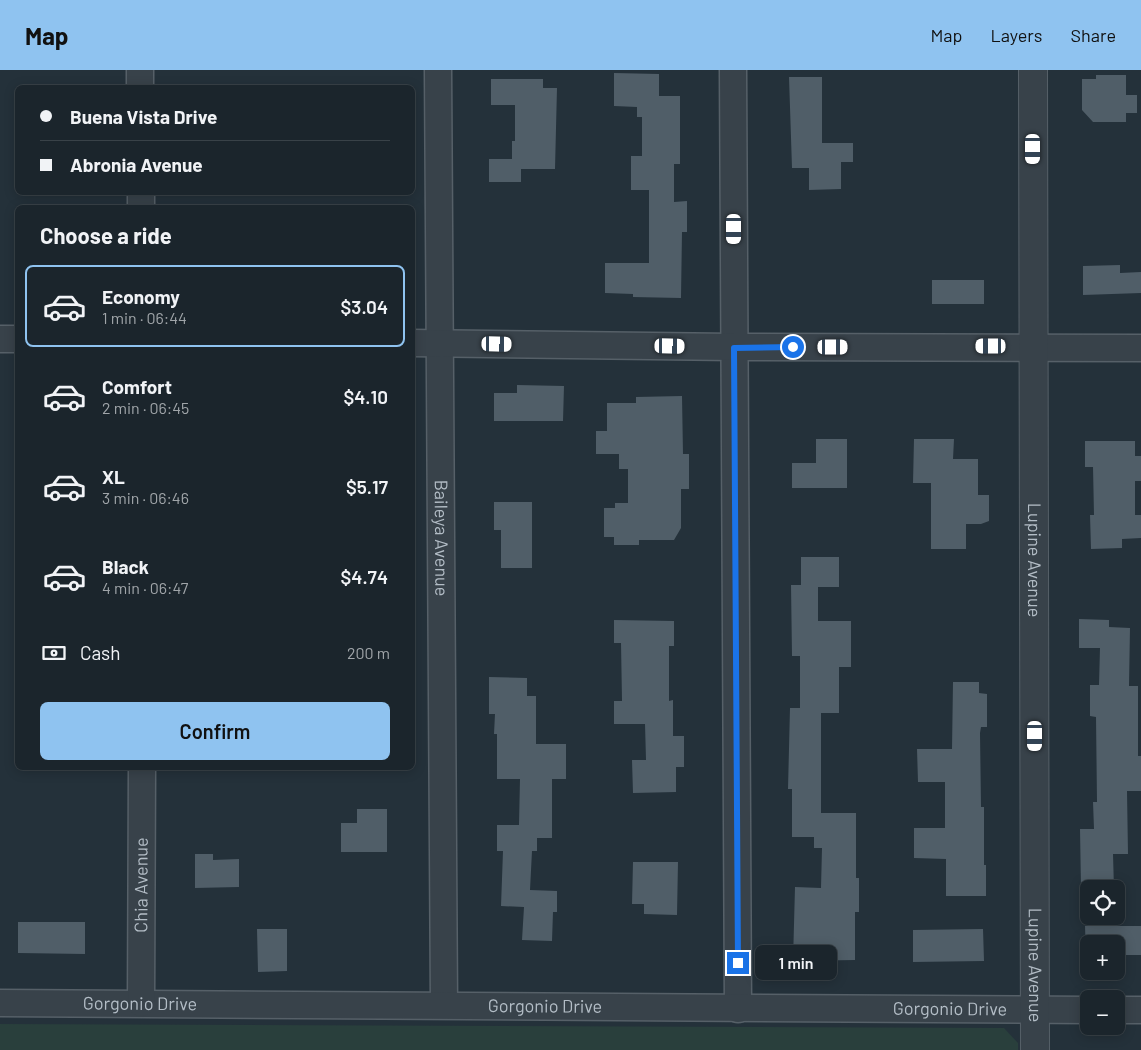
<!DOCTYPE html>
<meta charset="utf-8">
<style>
body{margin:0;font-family:Barlow,sans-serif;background:#283138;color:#f1f3f6;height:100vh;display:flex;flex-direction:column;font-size:19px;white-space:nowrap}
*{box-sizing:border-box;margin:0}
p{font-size:16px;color:#a0a5a9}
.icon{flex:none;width:28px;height:28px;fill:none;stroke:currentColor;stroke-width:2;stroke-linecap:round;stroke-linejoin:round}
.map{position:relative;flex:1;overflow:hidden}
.side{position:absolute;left:15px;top:135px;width:400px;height:565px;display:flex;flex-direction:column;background:#1b252c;border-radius:8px;box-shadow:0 2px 12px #0003,0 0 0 1px #394248}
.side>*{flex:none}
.guide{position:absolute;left:15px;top:15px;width:400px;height:110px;border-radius:8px;box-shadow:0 2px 12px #0003,0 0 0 1px #394248;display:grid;align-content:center;height:110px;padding:0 25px;background:#1b252c}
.buttons{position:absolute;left:1080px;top:810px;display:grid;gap:10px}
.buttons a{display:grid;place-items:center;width:45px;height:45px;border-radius:8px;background:#1b252c;box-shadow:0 2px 12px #0003,0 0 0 1px #394248;font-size:25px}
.end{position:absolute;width:22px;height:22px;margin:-11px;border:6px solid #1a73e8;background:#fff;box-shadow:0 0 0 2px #fff}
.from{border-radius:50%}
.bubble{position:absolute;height:35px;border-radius:8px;background:#1b252c;box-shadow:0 2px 12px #0003,0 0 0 1px #394248;font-size:16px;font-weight:600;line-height:35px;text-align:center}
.car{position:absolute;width:15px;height:30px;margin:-15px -8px;border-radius:6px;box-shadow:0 0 4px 1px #0007;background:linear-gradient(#fff 24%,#345 0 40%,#fff 0 76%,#345 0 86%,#fff 0)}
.guide b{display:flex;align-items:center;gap:18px;height:48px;font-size:19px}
.guide b+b{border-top:1px solid #394248}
.guide i{width:12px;height:12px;background:#f1f3f6}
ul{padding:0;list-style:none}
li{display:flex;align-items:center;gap:15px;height:82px;margin:0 10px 8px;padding:0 15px;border:2px solid transparent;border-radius:8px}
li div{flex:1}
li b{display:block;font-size:19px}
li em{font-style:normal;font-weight:600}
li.active{border-color:#8fc3f0}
li>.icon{width:45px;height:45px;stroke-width:1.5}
h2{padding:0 25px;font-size:22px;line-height:60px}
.pay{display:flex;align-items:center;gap:12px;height:55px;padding:0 25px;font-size:19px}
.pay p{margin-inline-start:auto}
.button{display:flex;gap:10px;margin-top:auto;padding:10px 25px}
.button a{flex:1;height:58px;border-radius:8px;background:#8fc3f0;color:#111;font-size:20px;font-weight:600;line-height:58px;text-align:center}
header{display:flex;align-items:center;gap:30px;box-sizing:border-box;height:70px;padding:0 25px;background:#8fc3f0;color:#111}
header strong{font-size:24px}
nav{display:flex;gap:28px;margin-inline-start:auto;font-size:18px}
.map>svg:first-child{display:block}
.green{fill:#293f3c}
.building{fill:#505e68}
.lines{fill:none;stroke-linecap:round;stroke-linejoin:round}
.minor-casing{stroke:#566068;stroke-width:29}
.tertiary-casing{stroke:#566068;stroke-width:30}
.minor{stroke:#38424a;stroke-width:26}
.tertiary{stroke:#38424a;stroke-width:28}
.route{stroke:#1a73e8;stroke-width:6}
.labels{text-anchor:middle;stroke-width:4;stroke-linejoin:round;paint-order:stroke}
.street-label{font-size:18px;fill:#b3bdc6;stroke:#1d272f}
</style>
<header>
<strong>Map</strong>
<nav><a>Map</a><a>Layers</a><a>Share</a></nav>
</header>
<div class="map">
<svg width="1141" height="980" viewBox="0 0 1141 980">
<rect width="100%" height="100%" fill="#24313a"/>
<path class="green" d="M 0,954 L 1004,958 L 1018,973 L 1018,980 L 0,980 Z"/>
<path class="building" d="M 614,3 L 659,4 L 659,26 L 680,26 L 680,94 L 674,94 L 674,132 L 687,131 L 687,162 L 682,162 L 681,228 L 633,227 L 633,224 L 605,223 L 605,193 L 649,193 L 649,120 L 631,120 L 631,86 L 642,86 L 642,47 L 637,47 L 637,37 L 614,36 Z
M 1096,5 L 1126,5 L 1126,25 L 1137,25 L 1137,43 L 1126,43 L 1126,52 L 1093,52 L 1082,40 L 1082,9 L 1096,9 Z
M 789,7 L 822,7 L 822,73 L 853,73 L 853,92 L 841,92 L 841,119 L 809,120 L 809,98 L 792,98 Z
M 491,9 L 543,9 L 543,18 L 557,18 L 555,99 L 521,99 L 521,112 L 489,112 L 489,89 L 512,89 L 512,71 L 515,71 L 515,35 L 491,35 Z
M 1120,195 L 1120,203 L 1141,202 L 1141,223 L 1083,225 L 1083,196 Z
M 932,210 L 984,210 L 984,234 L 932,234 Z
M 517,315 L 564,316 L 563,351 L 494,351 L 494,323 L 517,323 Z
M 682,326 L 683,384 L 689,384 L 689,419 L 681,419 L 681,458 L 674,470 L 639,470 L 639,475 L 614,475 L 614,467 L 604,467 L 604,438 L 615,438 L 615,433 L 628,433 L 628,399 L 619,399 L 619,384 L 596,384 L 596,361 L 607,361 L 607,333 L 636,333 L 636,327 Z
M 816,369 L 847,369 L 847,418 L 792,418 L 792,393 L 816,393 Z
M 914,369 L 954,369 L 953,389 L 978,389 L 978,425 L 989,425 L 989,451 L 981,454 L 966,454 L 966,479 L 931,479 L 931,413 L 913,413 Z
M 1085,371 L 1135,371 L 1135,386 L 1141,386 L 1141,411 L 1135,411 L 1135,445 L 1141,445 L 1141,468 L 1122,469 L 1122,478 L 1091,479 L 1090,445 L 1094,445 L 1093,397 L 1085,397 Z
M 494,432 L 532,432 L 532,498 L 501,498 L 501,460 L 494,460 Z
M 801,487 L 839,487 L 839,517 L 818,517 L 818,551 L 851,551 L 851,597 L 839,597 L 839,643 L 821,643 L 821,743 L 856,743 L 856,808 L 859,808 L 859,842 L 855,842 L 855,890 L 793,891 L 795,817 L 821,818 L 822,778 L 814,778 L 814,767 L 792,767 L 792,719 L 788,719 L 790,638 L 800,638 L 800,586 L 792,586 L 791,515 L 801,515 Z
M 1079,549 L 1109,550 L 1109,557 L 1130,558 L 1129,616 L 1138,616 L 1138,686 L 1141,686 L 1141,721 L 1127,721 L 1128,784 L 1113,784 L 1114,819 L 1081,819 L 1080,759 L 1094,759 L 1093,732 L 1097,732 L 1096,647 L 1090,646 L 1090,615 L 1099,615 L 1100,578 L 1079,578 Z
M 614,550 L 674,551 L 674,576 L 669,576 L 669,631 L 673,630 L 673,666 L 684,666 L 684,697 L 676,697 L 676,722 L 633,723 L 632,690 L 646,690 L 645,654 L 614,654 L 614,631 L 622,631 L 621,573 L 614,573 Z
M 489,607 L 527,608 L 527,626 L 536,626 L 536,674 L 566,674 L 566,709 L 552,709 L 552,768 L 537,768 L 537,781 L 532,781 L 530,820 L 557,821 L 557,842 L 553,842 L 552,871 L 522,870 L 524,837 L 501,836 L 503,781 L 497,781 L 497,755 L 519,755 L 520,709 L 497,709 L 497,664 L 494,664 L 495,644 L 489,644 Z
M 953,612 L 979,612 L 979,623 L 987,624 L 987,657 L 981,657 L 980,663 L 981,737 L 984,737 L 984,795 L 986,795 L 986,826 L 946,826 L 946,789 L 914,788 L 914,758 L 945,758 L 945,712 L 918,712 L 917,679 L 952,679 Z
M 357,739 L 387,739 L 387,782 L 341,782 L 341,753 L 357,753 Z
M 195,784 L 213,784 L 213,790 L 239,789 L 239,817 L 195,818 Z
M 633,792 L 678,792 L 677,845 L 644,844 L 644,834 L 632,834 Z
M 18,852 L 85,852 L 85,884 L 18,883 Z
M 1085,856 L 1141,856 L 1141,885 L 1116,885 L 1116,874 L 1089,874 L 1089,886 L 1086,886 Z
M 257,859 L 287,859 L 287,901 L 258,902 Z
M 983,859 L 984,891 L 913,892 L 913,860 Z"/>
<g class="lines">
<defs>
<g id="minor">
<path d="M 140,0 L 140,18"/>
<path id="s1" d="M 438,0 L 444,935"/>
<path d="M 733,0 L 738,939"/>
<path d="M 141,122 L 141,138"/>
<path d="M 0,269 L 18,269"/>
<path d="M 412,273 L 734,277 L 1141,278"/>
<path id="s2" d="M 0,933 L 1089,940"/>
<path id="s3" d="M 141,933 L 142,698"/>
<path d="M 1116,940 L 1141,940"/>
</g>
<g id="tertiary">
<path id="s4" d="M 1033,0 L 1035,980"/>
</g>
</defs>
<use href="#minor" class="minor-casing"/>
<use href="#tertiary" class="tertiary-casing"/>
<use href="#minor" class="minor"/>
<use href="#tertiary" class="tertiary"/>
</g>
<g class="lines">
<path class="route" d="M 738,893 L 734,278 L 793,277"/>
</g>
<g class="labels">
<g class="street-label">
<text dy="6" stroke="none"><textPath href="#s1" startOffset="468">Baileya Avenue</textPath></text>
<text dy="6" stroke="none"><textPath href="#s4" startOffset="490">Lupine Avenue</textPath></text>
<text dy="6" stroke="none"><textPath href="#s3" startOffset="118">Chia Avenue</textPath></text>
<text dy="6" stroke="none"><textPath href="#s4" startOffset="895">Lupine Avenue</textPath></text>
<text dy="6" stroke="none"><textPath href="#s2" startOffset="140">Gorgonio Drive</textPath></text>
<text dy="6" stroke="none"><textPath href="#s2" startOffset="545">Gorgonio Drive</textPath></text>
<text dy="6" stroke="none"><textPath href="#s2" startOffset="950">Gorgonio Drive</textPath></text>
</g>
</g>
</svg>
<div class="buttons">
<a><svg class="icon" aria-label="locate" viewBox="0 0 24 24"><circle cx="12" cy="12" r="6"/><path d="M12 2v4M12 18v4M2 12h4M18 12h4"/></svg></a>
<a>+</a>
<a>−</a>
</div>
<i class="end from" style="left:793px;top:277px"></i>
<i class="end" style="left:738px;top:893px"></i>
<div class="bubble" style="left:755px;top:875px;width:82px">1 min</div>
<i class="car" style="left:1033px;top:79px;rotate:180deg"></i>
<i class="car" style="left:734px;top:159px;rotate:180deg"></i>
<i class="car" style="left:497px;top:274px;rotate:91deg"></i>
<i class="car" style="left:670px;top:276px;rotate:91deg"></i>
<i class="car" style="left:991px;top:276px;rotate:270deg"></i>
<i class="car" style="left:833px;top:277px;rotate:90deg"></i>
<i class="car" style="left:1035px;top:666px;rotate:180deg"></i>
<div class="guide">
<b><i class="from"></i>Buena Vista Drive</b>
<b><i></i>Abronia Avenue</b>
</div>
<section class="side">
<h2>Choose a ride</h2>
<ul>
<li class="active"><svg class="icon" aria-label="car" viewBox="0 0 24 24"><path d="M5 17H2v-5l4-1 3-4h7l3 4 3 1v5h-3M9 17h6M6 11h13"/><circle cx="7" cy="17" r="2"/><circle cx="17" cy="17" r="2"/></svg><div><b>Economy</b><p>1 min · 06:44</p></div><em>$3.04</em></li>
<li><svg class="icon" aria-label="car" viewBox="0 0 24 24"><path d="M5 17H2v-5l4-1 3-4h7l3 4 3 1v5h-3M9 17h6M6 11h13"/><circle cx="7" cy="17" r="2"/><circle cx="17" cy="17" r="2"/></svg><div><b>Comfort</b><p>2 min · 06:45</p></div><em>$4.10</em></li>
<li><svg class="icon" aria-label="car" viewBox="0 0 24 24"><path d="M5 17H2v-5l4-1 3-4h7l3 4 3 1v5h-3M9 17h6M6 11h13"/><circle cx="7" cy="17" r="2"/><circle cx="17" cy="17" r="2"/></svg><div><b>XL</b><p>3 min · 06:46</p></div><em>$5.17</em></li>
<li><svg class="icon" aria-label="car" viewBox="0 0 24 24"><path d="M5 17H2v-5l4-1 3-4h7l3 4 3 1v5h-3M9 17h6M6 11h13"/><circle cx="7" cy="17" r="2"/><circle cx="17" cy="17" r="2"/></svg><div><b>Black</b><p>4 min · 06:47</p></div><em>$4.74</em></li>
</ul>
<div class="pay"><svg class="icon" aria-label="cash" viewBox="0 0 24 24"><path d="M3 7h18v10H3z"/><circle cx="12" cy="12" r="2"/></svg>Cash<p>200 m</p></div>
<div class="button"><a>Confirm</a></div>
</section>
</div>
